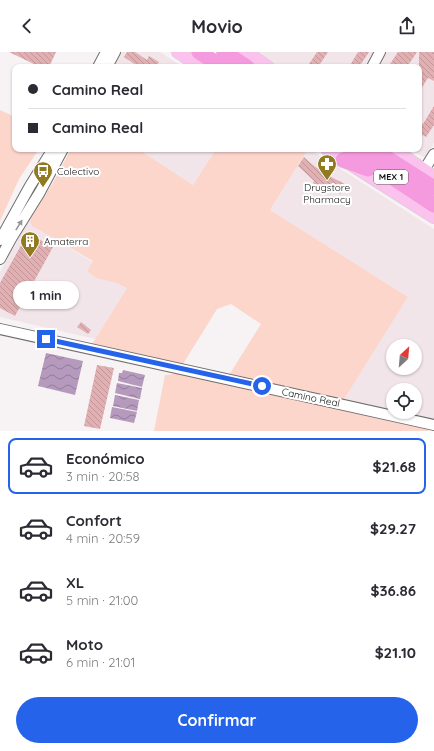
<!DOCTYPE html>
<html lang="es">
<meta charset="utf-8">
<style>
body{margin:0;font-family:Quicksand,sans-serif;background:#f7f7f7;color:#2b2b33;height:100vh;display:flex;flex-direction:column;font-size:15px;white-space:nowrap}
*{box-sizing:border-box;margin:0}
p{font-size:13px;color:#7c7c81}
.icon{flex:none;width:22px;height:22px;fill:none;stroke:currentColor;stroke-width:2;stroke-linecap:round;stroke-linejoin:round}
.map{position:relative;height:379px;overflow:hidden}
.side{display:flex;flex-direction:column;background:#fff;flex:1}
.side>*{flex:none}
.banner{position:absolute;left:12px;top:12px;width:410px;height:88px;border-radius:8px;box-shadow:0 1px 3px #0004;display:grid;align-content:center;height:88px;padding:0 16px;background:#fff}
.needle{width:26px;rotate:26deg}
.fabs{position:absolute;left:386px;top:287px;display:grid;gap:8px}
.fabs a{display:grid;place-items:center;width:36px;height:36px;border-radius:50%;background:#fff;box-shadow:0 1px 3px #0004;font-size:20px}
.end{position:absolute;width:18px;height:18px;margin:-9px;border:5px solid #2563eb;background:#fff;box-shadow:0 0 0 2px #fff}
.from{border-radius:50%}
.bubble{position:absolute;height:28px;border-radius:14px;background:#fff;box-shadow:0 1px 3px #0004;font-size:13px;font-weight:700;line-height:28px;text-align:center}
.banner b{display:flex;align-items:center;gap:14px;height:38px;font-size:15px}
.banner b+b{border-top:1px solid #e1e1e2}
.banner i{width:10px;height:10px;background:#2b2b33}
ul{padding:7px 0 0;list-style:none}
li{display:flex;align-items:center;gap:12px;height:56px;margin:0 8px 6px;padding:0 8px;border:2px solid transparent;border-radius:8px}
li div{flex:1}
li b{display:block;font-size:15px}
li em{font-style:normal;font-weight:700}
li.on{border-color:#2563eb}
li>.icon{width:36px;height:36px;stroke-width:1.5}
.action{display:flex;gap:8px;margin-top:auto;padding:8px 16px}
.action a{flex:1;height:46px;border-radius:24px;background:#2563eb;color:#fff;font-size:16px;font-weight:700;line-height:46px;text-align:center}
header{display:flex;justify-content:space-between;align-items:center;height:52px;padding:0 16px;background:#fff;font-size:18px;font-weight:700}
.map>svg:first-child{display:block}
.built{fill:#f2e5e9;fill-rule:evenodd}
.green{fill:#fcd5cb}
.water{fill:url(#water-waves)}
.building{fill:url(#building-back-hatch)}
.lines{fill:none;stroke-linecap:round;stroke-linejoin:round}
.minor-casing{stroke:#716d6e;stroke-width:12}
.major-casing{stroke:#d1d1d1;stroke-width:14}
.highway-casing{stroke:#d1d1d1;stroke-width:16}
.minor{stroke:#fff;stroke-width:10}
.major{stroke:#fac2ec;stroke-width:13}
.highway{stroke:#f69adf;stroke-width:15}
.oneway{fill:#989797}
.route{stroke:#2563eb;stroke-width:5}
.labels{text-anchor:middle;stroke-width:4;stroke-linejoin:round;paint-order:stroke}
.shield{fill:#fff;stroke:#5e5d5d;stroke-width:1}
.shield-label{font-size:9px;font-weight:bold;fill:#191818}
.poi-label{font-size:10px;fill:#191818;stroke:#fff;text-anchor:start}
.street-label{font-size:10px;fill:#191818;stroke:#fff}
</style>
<header><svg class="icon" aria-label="back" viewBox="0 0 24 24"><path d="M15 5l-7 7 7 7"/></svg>Movio<svg class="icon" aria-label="share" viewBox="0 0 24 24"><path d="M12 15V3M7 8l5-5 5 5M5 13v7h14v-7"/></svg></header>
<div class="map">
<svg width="434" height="379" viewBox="0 0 434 379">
<defs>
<pattern id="water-waves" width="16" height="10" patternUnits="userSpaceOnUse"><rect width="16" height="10" fill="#b59abe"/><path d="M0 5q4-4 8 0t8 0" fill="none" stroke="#927d99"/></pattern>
<pattern id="building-back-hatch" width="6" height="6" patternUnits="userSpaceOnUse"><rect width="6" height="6" fill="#e2afb2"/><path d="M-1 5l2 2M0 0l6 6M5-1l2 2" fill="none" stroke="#c19698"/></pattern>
</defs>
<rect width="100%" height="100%" fill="#f7f3f4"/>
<path class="built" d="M 122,0 L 160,0 L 183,15 L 114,15 Z
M 253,0 L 434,0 L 434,91 L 425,106 L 410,97 L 419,97 L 419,15 L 276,15 Z
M 138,97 L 216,97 L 193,133 Z
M 308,97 L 310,97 L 434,177 L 434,369 L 393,360 L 415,360 L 415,338 L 393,338 L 393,360 L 343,349 L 408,245 L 270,158 ZM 393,294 L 415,294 L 415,316 L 393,316 Z
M 31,166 L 30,170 L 32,174 L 93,210 L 87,219 L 96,226 L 116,231 L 127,236 L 95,287 L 0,265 L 0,220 L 22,179 Z"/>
<path class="green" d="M 0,58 L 15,65 L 15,97 L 39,97 L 19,127 L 0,169 Z
M 71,97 L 138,97 L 193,133 L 216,97 L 308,97 L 270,158 L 408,245 L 343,349 L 229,323 L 261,272 L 231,252 L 217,257 L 183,312 L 92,292 L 127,236 L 116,231 L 96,226 L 87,219 L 93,209 L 32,174 L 30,170 L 31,166 L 54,129 Z
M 182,321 L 415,372 L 426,376 L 429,379 L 154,379 L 165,323 Z"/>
<path class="water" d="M 46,301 L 83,309 L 75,343 L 38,334 Z
M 123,318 L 145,323 L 142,335 L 118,329 L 119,321 L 122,321 Z
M 117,331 L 142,336 L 140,347 L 115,341 Z
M 115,343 L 139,348 L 137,359 L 113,354 Z
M 112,355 L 137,360 L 134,371 L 110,366 Z"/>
<path class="building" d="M 9,0 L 56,0 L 49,15 L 40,15 Z
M 127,0 L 135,0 L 147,8 L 149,4 L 159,10 L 156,15 L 139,15 L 124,5 Z
M 317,0 L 328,0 L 318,15 L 307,15 Z
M 358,0 L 369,0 L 359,15 L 349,15 Z
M 398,0 L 417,0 L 407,15 L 388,15 Z
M 419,0 L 434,0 L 434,29 L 428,26 L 419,40 Z
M 434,54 L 434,73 L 426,85 L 419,81 L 419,69 L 423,72 Z
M 304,105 L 313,113 L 325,122 L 345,132 L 341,142 L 322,133 L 320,136 L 313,131 L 314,129 L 298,114 Z
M 28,181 L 53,195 L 15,264 L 0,256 L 0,231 Z
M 81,270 L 91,278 L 88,282 L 77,275 Z
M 97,313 L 114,316 L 100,377 L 84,374 Z"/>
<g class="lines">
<defs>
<path id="minor" d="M 98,15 L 106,0
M 107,15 L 115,0
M 372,15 L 380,0
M 424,118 L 434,102
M 0,188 L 30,134 L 53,97
M 0,207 L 12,185 L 40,140 L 63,97
M 0,277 L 434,373"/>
<path id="major" d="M 178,0 L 201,15
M 245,0 L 268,15
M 327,97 L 434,165
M 393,97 L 434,125"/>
<path id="highway" d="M 199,0 L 222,15
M 224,0 L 247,15
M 349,97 L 434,153
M 373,97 L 434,136
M 343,108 L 368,117"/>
</defs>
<use href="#minor" class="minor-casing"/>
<use href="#major" class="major-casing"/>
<use href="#highway" class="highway-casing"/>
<use href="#minor" class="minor"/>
<use href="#major" class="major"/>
<use href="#highway" class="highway"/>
</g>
<defs><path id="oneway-solid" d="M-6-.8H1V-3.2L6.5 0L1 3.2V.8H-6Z"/></defs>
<use class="oneway" href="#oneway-solid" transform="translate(19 173) rotate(-58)"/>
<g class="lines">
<path class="route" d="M 46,287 L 262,334"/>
</g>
<defs>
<symbol id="pharmacy-pin" viewBox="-11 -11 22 30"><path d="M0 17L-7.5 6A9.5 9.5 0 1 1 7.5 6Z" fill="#927a21" stroke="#fff"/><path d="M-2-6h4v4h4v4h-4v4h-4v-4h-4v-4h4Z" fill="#fff"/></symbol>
<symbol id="bus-pin" viewBox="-11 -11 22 30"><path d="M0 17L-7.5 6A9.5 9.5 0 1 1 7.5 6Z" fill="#927a21" stroke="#fff"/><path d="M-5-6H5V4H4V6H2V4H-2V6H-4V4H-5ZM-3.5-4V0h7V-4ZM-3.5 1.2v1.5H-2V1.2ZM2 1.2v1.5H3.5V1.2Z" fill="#fff"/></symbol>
<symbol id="building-pin" viewBox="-11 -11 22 30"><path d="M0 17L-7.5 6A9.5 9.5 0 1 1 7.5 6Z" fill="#927a21" stroke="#fff"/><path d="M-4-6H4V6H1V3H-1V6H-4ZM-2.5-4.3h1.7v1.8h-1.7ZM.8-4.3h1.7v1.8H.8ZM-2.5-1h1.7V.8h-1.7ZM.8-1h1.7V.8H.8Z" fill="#fff"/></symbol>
</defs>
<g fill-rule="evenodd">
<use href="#pharmacy-pin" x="316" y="101" width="22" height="30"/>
<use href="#bus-pin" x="32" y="108" width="22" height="30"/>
<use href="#building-pin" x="19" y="178" width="22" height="30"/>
</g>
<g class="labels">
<rect class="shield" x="374" y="118" width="34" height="14" rx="3"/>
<g class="shield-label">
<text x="391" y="128">MEX 1</text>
</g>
<g class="poi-label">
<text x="57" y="123">Colectivo</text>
<text x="327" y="139" text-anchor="middle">Drugstore<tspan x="327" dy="12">Pharmacy</tspan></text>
<text x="44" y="193">Amaterra</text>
</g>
<g class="street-label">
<text transform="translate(311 345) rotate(12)" y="4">Camino Real</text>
</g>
</g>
</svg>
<div class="fabs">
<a><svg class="needle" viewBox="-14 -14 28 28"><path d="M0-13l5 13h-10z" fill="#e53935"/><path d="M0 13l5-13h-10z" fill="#7c7c81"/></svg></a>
<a><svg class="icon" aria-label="locate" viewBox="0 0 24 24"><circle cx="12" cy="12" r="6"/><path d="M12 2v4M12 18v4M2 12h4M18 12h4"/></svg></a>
</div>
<i class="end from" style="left:262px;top:334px"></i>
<i class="end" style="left:46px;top:287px"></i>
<div class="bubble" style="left:13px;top:229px;width:66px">1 min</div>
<div class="banner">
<b><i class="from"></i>Camino Real</b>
<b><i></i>Camino Real</b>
</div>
</div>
<section class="side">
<ul>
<li class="on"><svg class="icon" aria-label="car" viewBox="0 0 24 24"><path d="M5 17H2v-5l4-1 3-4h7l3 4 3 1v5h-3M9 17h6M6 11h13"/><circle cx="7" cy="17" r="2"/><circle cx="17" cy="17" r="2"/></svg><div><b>Económico</b><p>3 min · 20:58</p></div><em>$21.68</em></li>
<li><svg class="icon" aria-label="car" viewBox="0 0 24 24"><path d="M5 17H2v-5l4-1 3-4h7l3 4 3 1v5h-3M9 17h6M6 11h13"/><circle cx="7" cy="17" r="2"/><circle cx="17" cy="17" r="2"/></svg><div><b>Confort</b><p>4 min · 20:59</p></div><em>$29.27</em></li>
<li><svg class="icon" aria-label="car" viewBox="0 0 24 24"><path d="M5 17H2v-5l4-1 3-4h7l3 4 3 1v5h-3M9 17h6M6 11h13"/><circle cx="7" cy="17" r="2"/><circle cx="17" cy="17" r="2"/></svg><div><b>XL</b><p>5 min · 21:00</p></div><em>$36.86</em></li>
<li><svg class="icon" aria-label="car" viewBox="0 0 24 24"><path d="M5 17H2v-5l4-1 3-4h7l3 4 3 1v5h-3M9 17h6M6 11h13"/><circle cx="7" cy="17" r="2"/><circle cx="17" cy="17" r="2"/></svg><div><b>Moto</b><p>6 min · 21:01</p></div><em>$21.10</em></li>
</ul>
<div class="action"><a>Confirmar</a></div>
</section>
